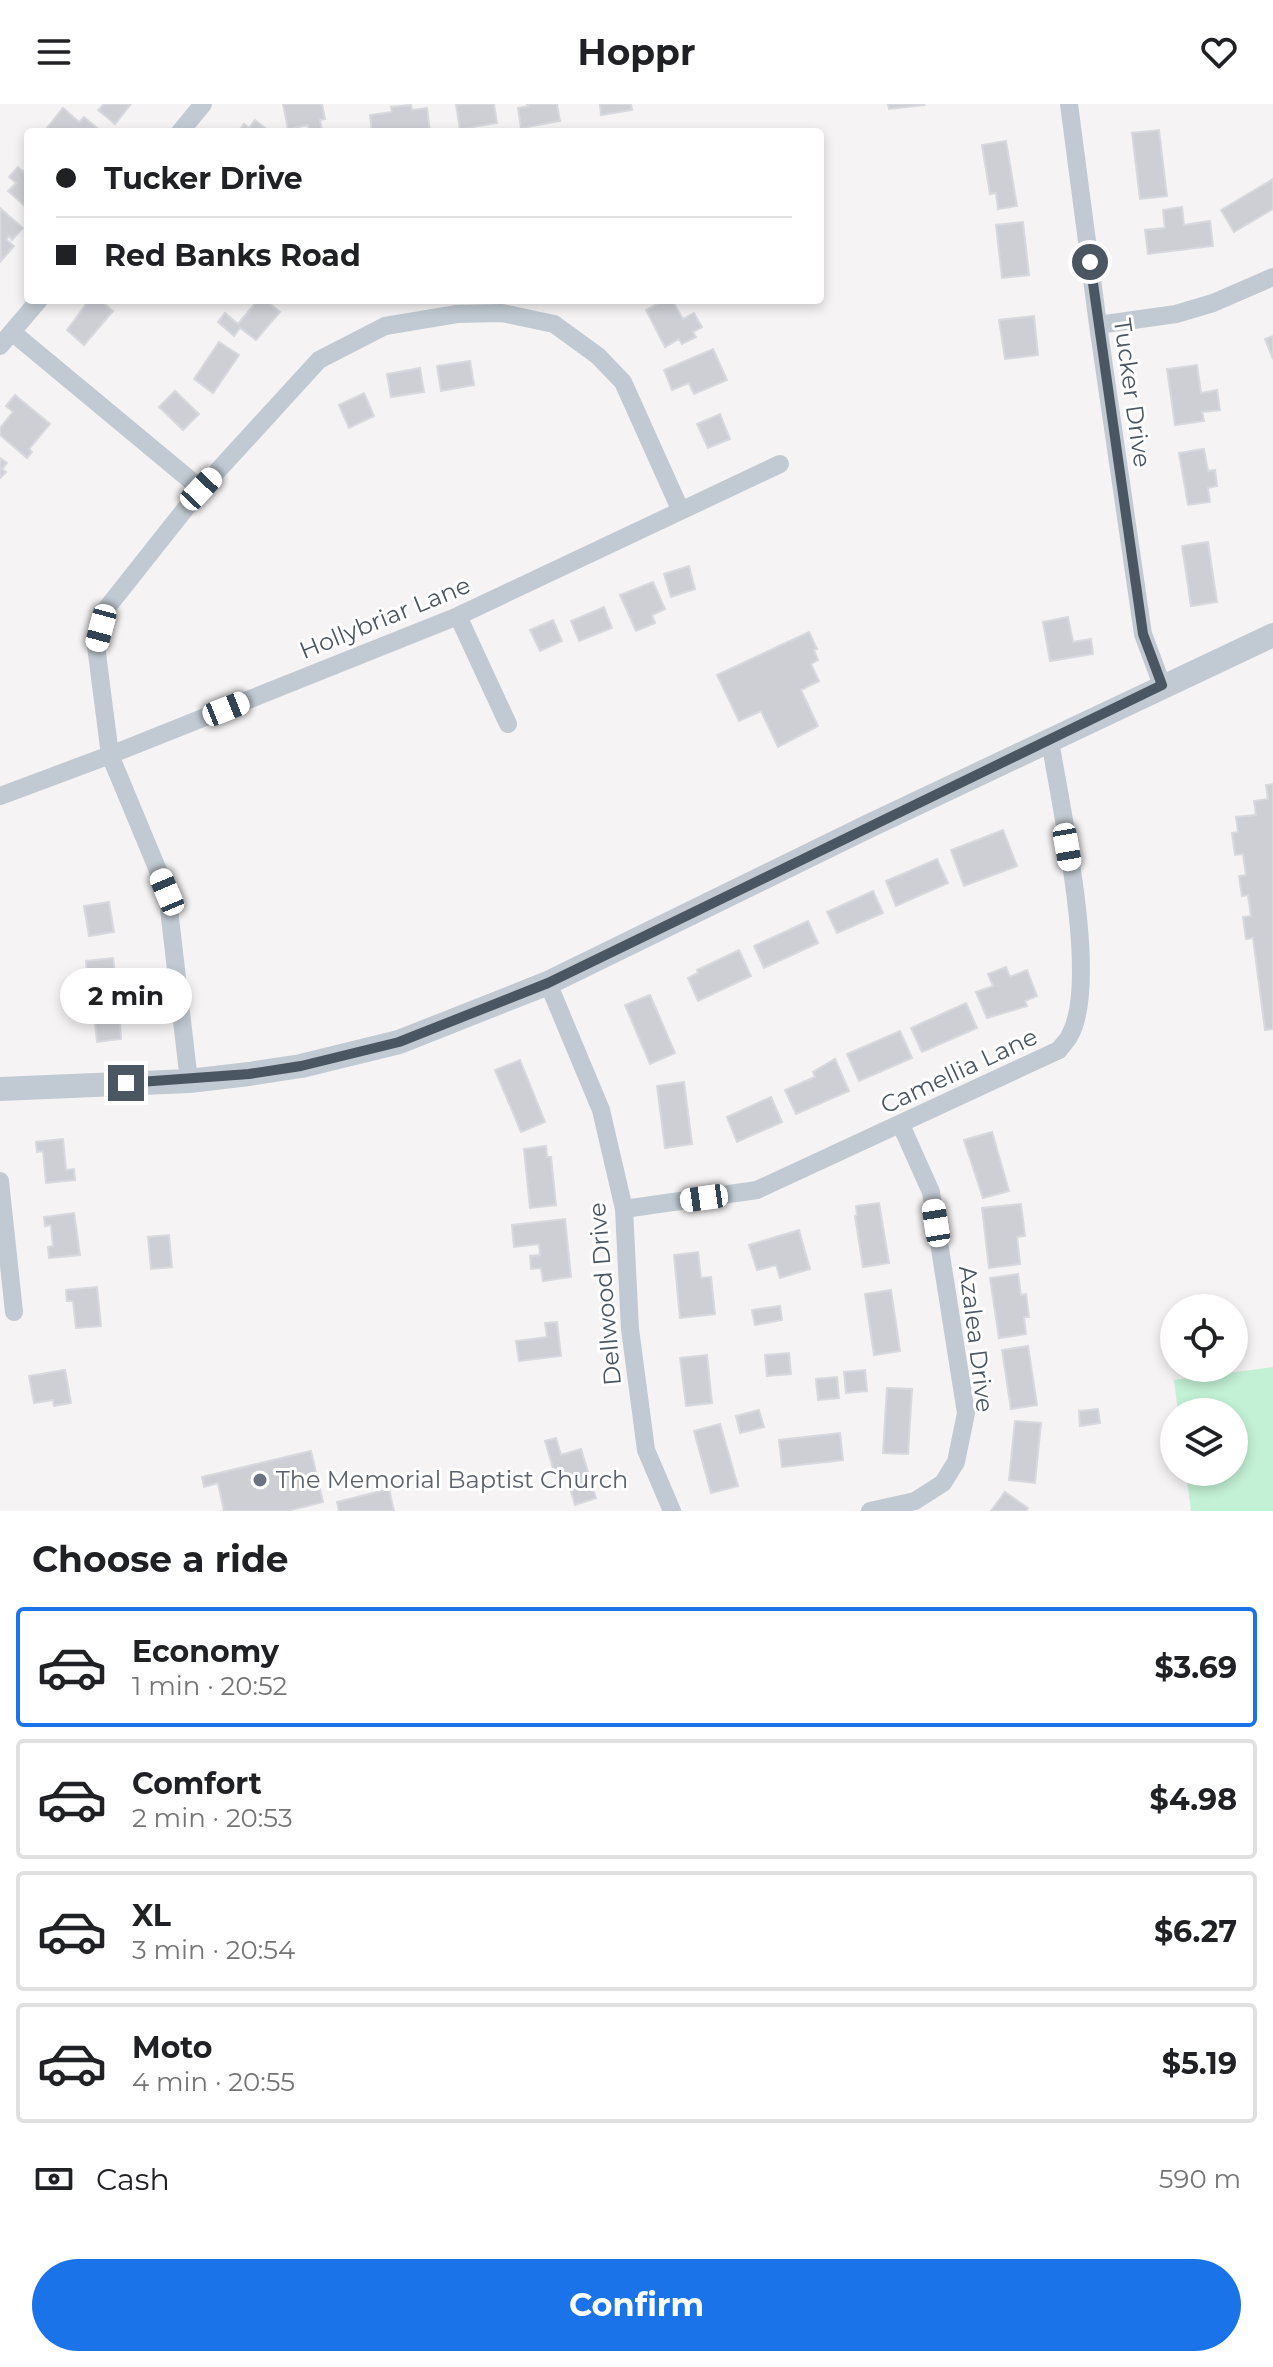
<!DOCTYPE html>
<meta charset="utf-8">
<style>
body{margin:0;font-family:Montserrat,sans-serif;background:#f6f6f6;color:#202124;height:100vh;display:flex;flex-direction:column;font-size:30px;white-space:nowrap}
*{box-sizing:border-box;margin:0}
p{font-size:26px;color:#757577}
.icon{flex:none;width:44px;height:44px;fill:none;stroke:currentColor;stroke-width:2;stroke-linecap:round;stroke-linejoin:round}
.map{position:relative;height:1407px;overflow:hidden}
.drawer{display:flex;flex-direction:column;background:#fff;flex:1}
.drawer>*{flex:none}
.hud{position:absolute;left:24px;top:24px;width:800px;height:176px;border-radius:8px;box-shadow:0 4px 12px #0003;display:grid;align-content:center;height:176px;padding:0 32px;background:#fff}
.tools{position:absolute;left:1160px;top:1190px;display:grid;gap:16px}
.tools a{display:grid;place-items:center;width:88px;height:88px;border-radius:50%;background:#fff;box-shadow:0 4px 12px #0003;font-size:40px}
.end{position:absolute;width:36px;height:36px;margin:-18px;border:10px solid #4a5661;background:#fff;box-shadow:0 0 0 4px #fff}
.from{border-radius:50%}
.bubble{position:absolute;height:56px;border-radius:28px;background:#fff;box-shadow:0 4px 12px #0003;font-size:26px;font-weight:700;line-height:56px;text-align:center}
.car{position:absolute;width:24px;height:48px;margin:-24px -12px;border-radius:10px;box-shadow:0 0 6px 2px #0007;background:linear-gradient(#fff 24%,#345 0 40%,#fff 0 76%,#345 0 86%,#fff 0)}
.hud b{display:flex;align-items:center;gap:28px;height:76px;font-size:30px}
.hud b+b{border-top:2px solid #e0e0e0}
.hud i{width:20px;height:20px;background:#202124}
ul{padding:0;list-style:none}
li{display:flex;align-items:center;gap:24px;height:120px;margin:0 16px 12px;padding:0 16px;border:4px solid #e0e0e0;border-radius:8px}
li div{flex:1}
li b{display:block;font-size:30px}
li em{font-style:normal;font-weight:700}
li.selected{border-color:#1a73e8}
li>.icon{width:72px;height:72px;stroke-width:1.5}
h2{padding:0 32px;font-size:36px;line-height:96px}
.pay{display:flex;align-items:center;gap:20px;height:88px;padding:0 32px;font-size:30px}
.pay p{margin-inline-start:auto}
.button{display:flex;gap:16px;margin-top:auto;padding:16px 32px}
.button a{flex:1;height:92px;border-radius:48px;background:#1a73e8;color:#fff;font-size:32px;font-weight:700;line-height:92px;text-align:center}
header{display:flex;justify-content:space-between;align-items:center;height:104px;padding:0 32px;background:#fff;font-size:36px;font-weight:700}
.map>svg:first-child{display:block}
.green{fill:#c3f1d5}
.building{fill:#cdcfd5;stroke:#d7d9de;stroke-width:2}
.lines{fill:none;stroke-linecap:round;stroke-linejoin:round}
.minor{stroke:#c1cad2;stroke-width:18}
.tertiary{stroke:#c1cad2;stroke-width:24}
.route{stroke:#4a5661;stroke-width:10}
.worship-dot{fill:#6b7280;stroke:#fff;stroke-width:3}
.labels{text-anchor:middle;stroke-width:6;stroke-linejoin:round;paint-order:stroke}
.street-label{font-size:24px;fill:#4a5661;stroke:#fff}
.worship-label{font-size:24px;fill:#5b616d;stroke:#fff;text-anchor:start}
</style>
<header><svg class="icon" aria-label="menu" viewBox="0 0 24 24"><path d="M4 6h16M4 12h16M4 18h16"/></svg>Hoppr<svg class="icon" aria-label="heart" viewBox="0 0 24 24"><path d="M12 20l-8-8c-3-5 5-10 8-4 3-6 11-1 8 4z"/></svg></header>
<div class="map">
<svg width="1273" height="1407" viewBox="0 0 1273 1407">
<rect width="100%" height="100%" fill="#f5f3f3"/>
<path class="green" d="M 1273,1263 L 1273,1407 L 1191,1407 L 1186,1368 L 1234,1368 L 1234,1308 L 1178,1308 L 1174,1276 Z"/>
<path class="building" d="M 104,0 L 131,0 L 115,20 L 98,6 Z
M 283,0 L 322,0 L 325,15 L 320,16 L 322,28 L 309,28 L 308,21 L 288,25 Z
M 466,0 L 494,0 L 497,19 L 460,25 L 456,1 Z
M 527,0 L 557,0 L 560,17 L 521,24 L 518,4 L 528,2 Z
M 600,0 L 631,0 L 632,6 L 601,11 Z
M 888,0 L 923,0 L 924,1 L 889,5 Z
M 411,1 L 412,6 L 427,4 L 430,28 L 372,28 L 370,11 L 392,8 L 391,3 Z
M 63,4 L 79,18 L 84,13 L 102,28 L 51,28 L 47,24 Z
M 255,16 L 270,28 L 238,28 L 244,20 L 249,24 Z
M 1159,26 L 1167,92 L 1140,95 L 1132,29 Z
M 1006,37 L 1017,102 L 998,105 L 996,89 L 990,90 L 982,41 Z
M 28,62 L 28,105 L 8,87 L 16,79 L 9,73 L 18,63 L 23,68 Z
M 1273,75 L 1273,105 L 1234,128 L 1221,106 Z
M 1182,103 L 1184,121 L 1210,117 L 1213,142 L 1148,150 L 1145,126 L 1165,124 L 1163,106 Z
M 0,104 L 23,124 L 12,136 L 9,132 L 6,135 L 14,142 L 1,157 Z
M 1023,118 L 1029,171 L 1002,174 L 996,121 Z
M 89,196 L 100,196 L 113,207 L 84,241 L 67,226 Z
M 258,196 L 265,196 L 280,208 L 256,236 L 240,224 L 234,232 L 218,218 L 225,209 L 238,220 Z
M 665,196 L 672,196 L 683,215 L 694,209 L 702,223 L 693,228 L 696,233 L 682,240 L 679,235 L 665,243 L 646,206 Z
M 1034,212 L 1038,251 L 1005,255 L 999,216 Z
M 1273,232 L 1273,255 L 1265,235 Z
M 219,238 L 239,251 L 213,289 L 194,275 Z
M 713,245 L 727,276 L 694,290 L 689,279 L 672,286 L 664,266 Z
M 470,257 L 474,281 L 441,287 L 437,262 Z
M 1197,261 L 1201,289 L 1217,286 L 1220,306 L 1202,308 L 1204,317 L 1175,321 L 1167,265 Z
M 420,264 L 424,288 L 391,293 L 387,270 Z
M 175,287 L 199,310 L 183,326 L 159,303 Z
M 364,289 L 374,312 L 349,324 L 339,301 Z
M 15,291 L 50,320 L 29,345 L 32,348 L 27,354 L 0,331 L 0,324 L 13,308 L 6,302 Z
M 720,310 L 730,335 L 708,344 L 697,320 Z
M 1204,345 L 1208,367 L 1215,366 L 1217,382 L 1208,384 L 1210,398 L 1188,401 L 1179,349 Z
M 0,354 L 7,359 L 2,365 L 6,368 L 0,374 Z
M 1208,438 L 1217,498 L 1191,502 L 1182,442 Z
M 689,462 L 695,485 L 671,493 L 664,470 Z
M 653,478 L 665,505 L 652,511 L 655,519 L 636,527 L 620,491 Z
M 604,503 L 612,524 L 579,537 L 571,517 Z
M 1068,513 L 1073,538 L 1091,535 L 1093,550 L 1050,557 L 1043,518 Z
M 553,516 L 562,537 L 540,547 L 530,526 Z
M 809,528 L 817,545 L 814,546 L 818,556 L 811,560 L 819,577 L 801,586 L 818,622 L 778,643 L 761,607 L 739,617 L 717,571 Z
M 1273,680 L 1273,925 L 1265,926 L 1253,834 L 1246,835 L 1243,813 L 1251,812 L 1248,791 L 1242,792 L 1239,772 L 1246,771 L 1243,750 L 1235,751 L 1232,729 L 1238,728 L 1236,713 L 1256,711 L 1254,697 L 1268,695 L 1266,681 Z
M 1003,726 L 1017,762 L 964,782 L 951,746 Z
M 937,755 L 948,779 L 896,802 L 886,777 Z
M 873,787 L 883,809 L 837,829 L 827,808 Z
M 109,798 L 114,828 L 89,832 L 84,802 Z
M 808,817 L 818,839 L 764,864 L 754,842 Z
M 739,846 L 751,872 L 698,897 L 688,874 L 698,869 L 697,866 Z
M 113,854 L 117,887 L 89,890 L 86,857 Z
M 1006,863 L 1010,873 L 1027,866 L 1037,892 L 1025,897 L 1027,902 L 987,914 L 976,888 L 993,882 L 988,870 Z
M 650,891 L 675,949 L 650,960 L 625,901 Z
M 966,899 L 977,924 L 922,948 L 911,924 Z
M 119,906 L 121,935 L 97,938 L 94,908 Z
M 900,927 L 912,954 L 859,977 L 847,950 Z
M 835,955 L 849,987 L 796,1010 L 785,986 L 815,973 L 813,968 Z
M 520,956 L 545,1018 L 521,1028 L 495,966 Z
M 684,978 L 692,1040 L 665,1044 L 657,982 Z
M 771,993 L 782,1018 L 737,1038 L 727,1013 Z
M 992,1028 L 1009,1087 L 983,1094 L 964,1036 Z
M 63,1035 L 66,1066 L 74,1065 L 75,1076 L 46,1079 L 43,1047 L 37,1048 L 36,1038 Z
M 546,1042 L 547,1053 L 551,1053 L 556,1101 L 530,1104 L 524,1045 Z
M 879,1099 L 889,1159 L 863,1163 L 855,1112 L 857,1111 L 856,1102 Z
M 1021,1100 L 1025,1132 L 1017,1133 L 1020,1160 L 989,1164 L 982,1104 Z
M 74,1109 L 80,1151 L 49,1154 L 48,1143 L 53,1142 L 51,1121 L 45,1122 L 44,1113 Z
M 565,1115 L 571,1173 L 543,1177 L 541,1164 L 531,1165 L 530,1152 L 540,1151 L 539,1140 L 514,1143 L 512,1121 Z
M 799,1126 L 810,1165 L 780,1174 L 776,1161 L 757,1166 L 749,1141 Z
M 169,1131 L 172,1163 L 151,1165 L 148,1133 Z
M 698,1148 L 701,1174 L 711,1173 L 715,1210 L 680,1214 L 674,1151 Z
M 1018,1170 L 1021,1191 L 1026,1190 L 1029,1213 L 1024,1213 L 1026,1230 L 999,1234 L 990,1174 Z
M 97,1183 L 101,1222 L 76,1224 L 73,1197 L 67,1197 L 66,1186 Z
M 891,1186 L 900,1247 L 874,1251 L 865,1190 Z
M 780,1202 L 782,1216 L 755,1221 L 752,1206 Z
M 557,1218 L 561,1252 L 519,1257 L 516,1237 L 547,1233 L 545,1219 Z
M 1028,1242 L 1037,1301 L 1011,1305 L 1002,1246 Z
M 789,1249 L 791,1270 L 767,1272 L 765,1251 Z
M 707,1251 L 712,1299 L 686,1302 L 680,1254 Z
M 65,1266 L 71,1299 L 54,1302 L 53,1296 L 34,1299 L 29,1272 Z
M 865,1266 L 867,1287 L 846,1289 L 844,1268 Z
M 837,1273 L 839,1294 L 818,1296 L 816,1275 Z
M 887,1284 L 912,1285 L 908,1350 L 883,1349 Z
M 1098,1305 L 1100,1319 L 1080,1322 L 1079,1307 Z
M 759,1306 L 764,1323 L 740,1329 L 736,1312 Z
M 1015,1317 L 1041,1319 L 1035,1379 L 1009,1376 Z
M 720,1320 L 738,1382 L 711,1389 L 694,1327 Z
M 840,1329 L 843,1356 L 782,1363 L 779,1336 Z
M 556,1334 L 561,1351 L 581,1345 L 596,1394 L 575,1401 L 566,1371 L 556,1374 L 545,1337 Z
M 311,1347 L 323,1398 L 287,1407 L 224,1407 L 218,1379 L 204,1383 L 202,1373 Z
M 389,1385 L 394,1407 L 339,1407 L 337,1398 Z
M 1005,1388 L 1028,1404 L 1026,1407 L 991,1407 Z"/>
<g class="lines">
<path class="minor" d="M 1069,0 L 1098,221 L 1143,530 L 1162,581
M 180,28 L 203,0
M 1098,221 L 1176,210 L 1213,199 L 1273,173
M 12,228 L 201,385
M 0,242 L 39,196
M 458,512 L 508,620
M 0,692 L 110,651 L 458,512 L 780,360
M 548,879 L 601,1006 L 624,1105 L 630,1225 L 646,1346 L 672,1407
M 189,977 L 167,788 L 110,651 L 96,542 L 106,505 L 201,385 L 319,256 L 385,222 L 457,210 L 502,209 L 554,220 L 598,252 L 623,278 L 680,405
M 0,1077 L 14,1208
M 624,1105 L 757,1086 L 1059,946 C 1062,941 1068,936 1070,931 C 1100,876 1060,701 1050,636
M 870,1407 L 915,1397 L 943,1379 L 956,1358 L 966,1309 L 931,1088 L 901,1021"/>
<path class="tertiary" d="M 0,985 L 189,977 L 249,970 L 301,962 L 399,938 L 548,879 L 869,722 L 1273,531"/>
</g>
<g class="lines">
<path class="route" d="M 126,979 L 249,970 L 301,962 L 399,938 L 548,879 L 1162,581 L 1143,530 L 1090,158"/>
</g>
<circle class="worship-dot" cx="260" cy="1376" r="8"/>
<g class="labels">
<g class="street-label">
<text transform="translate(1132 289) rotate(82)" y="8">Tucker Drive</text>
<text transform="translate(385 514) rotate(-22)" y="8">Hollybriar Lane</text>
<text transform="translate(959 967) rotate(-25)" y="8">Camellia Lane</text>
<text transform="translate(605 1190) rotate(-95)" y="8">Dellwood Drive</text>
<text transform="translate(976 1235) rotate(83)" y="8">Azalea Drive</text>
</g>
<g class="worship-label">
<text x="276" y="1384">The Memorial Baptist Church</text>
</g>
</g>
</svg>
<div class="tools">
<a><svg class="icon" aria-label="locate" viewBox="0 0 24 24"><circle cx="12" cy="12" r="6"/><path d="M12 2v4M12 18v4M2 12h4M18 12h4"/></svg></a>
<a><svg class="icon" aria-label="layers" viewBox="0 0 24 24"><path d="M12 4l9 5-9 5-9-5zM3 14l9 5 9-5"/></svg></a>
</div>
<i class="end from" style="left:1090px;top:158px"></i>
<i class="end" style="left:126px;top:979px"></i>
<div class="bubble" style="left:60px;top:864px;width:132px">2 min</div>
<i class="car" style="left:201px;top:385px;rotate:43deg"></i>
<i class="car" style="left:101px;top:524px;rotate:195deg"></i>
<i class="car" style="left:226px;top:605px;rotate:68deg"></i>
<i class="car" style="left:1067px;top:743px;rotate:170deg"></i>
<i class="car" style="left:167px;top:788px;rotate:337deg"></i>
<i class="car" style="left:704px;top:1094px;rotate:262deg"></i>
<i class="car" style="left:936px;top:1119px;rotate:351deg"></i>
<div class="hud">
<b><i class="from"></i>Tucker Drive</b>
<b><i></i>Red Banks Road</b>
</div>
</div>
<section class="drawer">
<h2>Choose a ride</h2>
<ul>
<li class="selected"><svg class="icon" aria-label="car" viewBox="0 0 24 24"><path d="M5 17H2v-5l4-1 3-4h7l3 4 3 1v5h-3M9 17h6M6 11h13"/><circle cx="7" cy="17" r="2"/><circle cx="17" cy="17" r="2"/></svg><div><b>Economy</b><p>1 min · 20:52</p></div><em>$3.69</em></li>
<li><svg class="icon" aria-label="car" viewBox="0 0 24 24"><path d="M5 17H2v-5l4-1 3-4h7l3 4 3 1v5h-3M9 17h6M6 11h13"/><circle cx="7" cy="17" r="2"/><circle cx="17" cy="17" r="2"/></svg><div><b>Comfort</b><p>2 min · 20:53</p></div><em>$4.98</em></li>
<li><svg class="icon" aria-label="car" viewBox="0 0 24 24"><path d="M5 17H2v-5l4-1 3-4h7l3 4 3 1v5h-3M9 17h6M6 11h13"/><circle cx="7" cy="17" r="2"/><circle cx="17" cy="17" r="2"/></svg><div><b>XL</b><p>3 min · 20:54</p></div><em>$6.27</em></li>
<li><svg class="icon" aria-label="car" viewBox="0 0 24 24"><path d="M5 17H2v-5l4-1 3-4h7l3 4 3 1v5h-3M9 17h6M6 11h13"/><circle cx="7" cy="17" r="2"/><circle cx="17" cy="17" r="2"/></svg><div><b>Moto</b><p>4 min · 20:55</p></div><em>$5.19</em></li>
</ul>
<div class="pay"><svg class="icon" aria-label="cash" viewBox="0 0 24 24"><path d="M3 7h18v10H3z"/><circle cx="12" cy="12" r="2"/></svg>Cash<p>590 m</p></div>
<div class="button"><a>Confirm</a></div>
</section>
